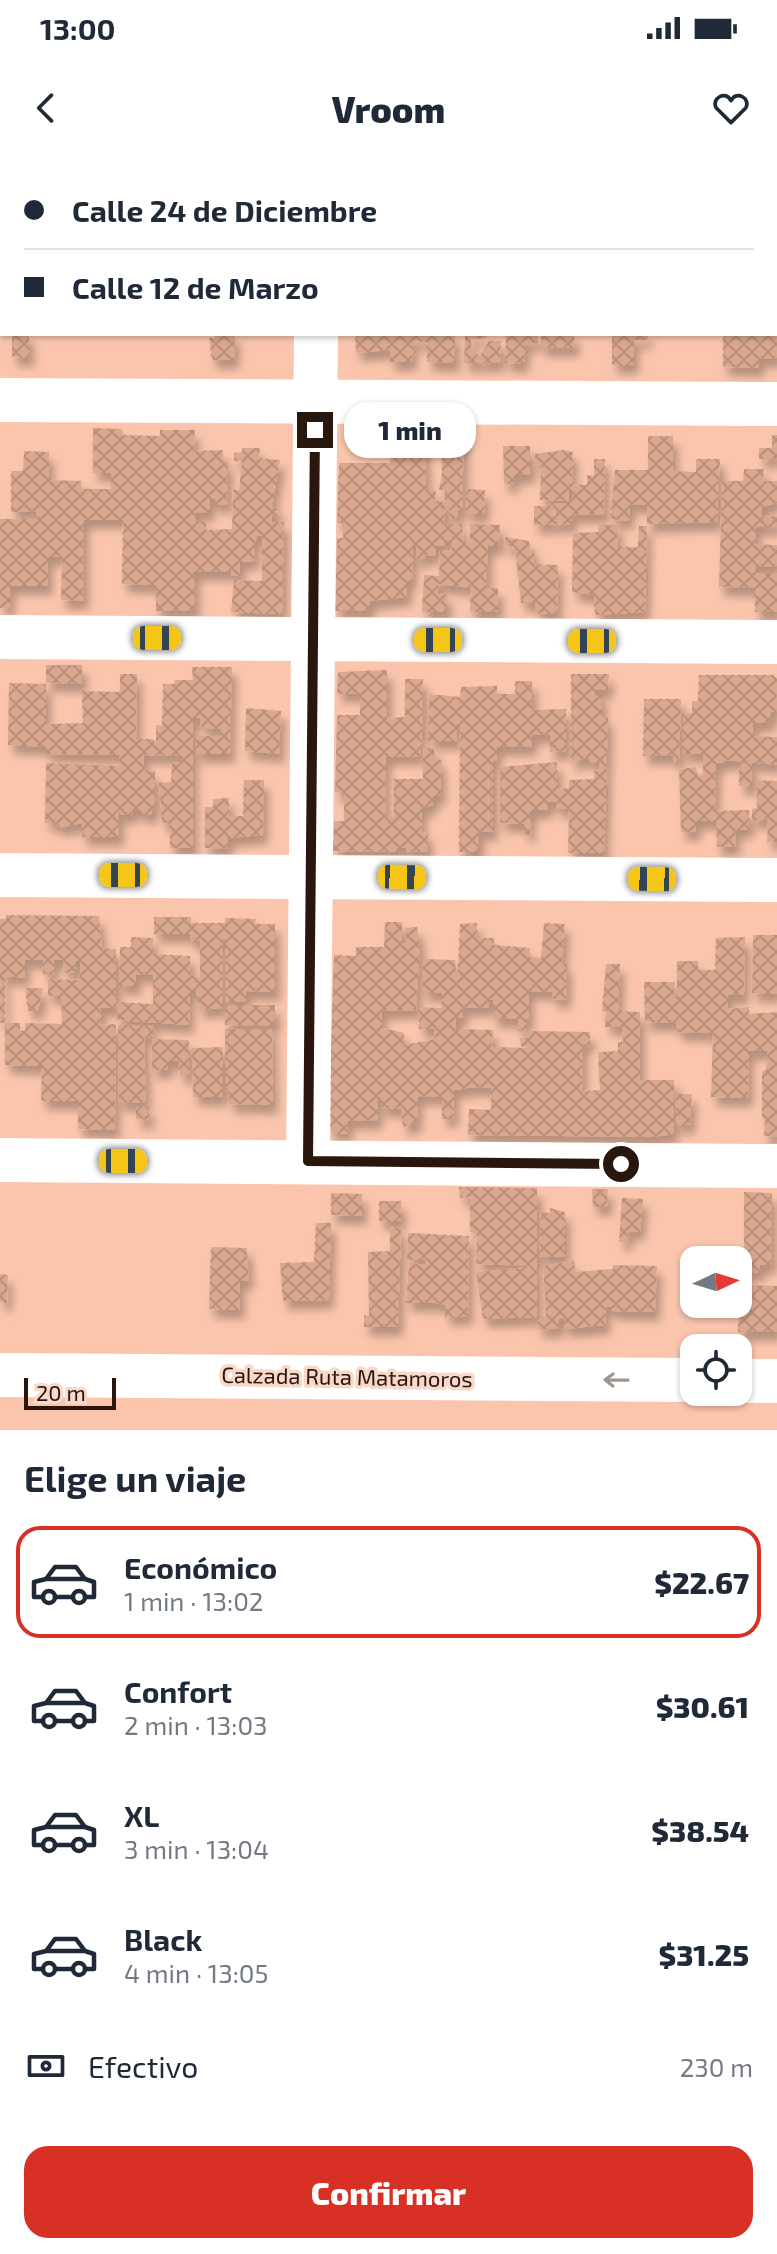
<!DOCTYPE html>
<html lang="es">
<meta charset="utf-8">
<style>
body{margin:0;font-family:"Exo 2",sans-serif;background:#f2f2f3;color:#1f2937;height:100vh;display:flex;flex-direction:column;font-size:30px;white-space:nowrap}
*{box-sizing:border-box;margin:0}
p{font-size:26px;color:#747a83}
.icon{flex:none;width:44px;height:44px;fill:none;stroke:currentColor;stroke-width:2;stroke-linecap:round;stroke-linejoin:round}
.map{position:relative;height:1270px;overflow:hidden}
.panel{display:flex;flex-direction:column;background:#fff;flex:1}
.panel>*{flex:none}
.guide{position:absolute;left:0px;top:0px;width:778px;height:176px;box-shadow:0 2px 6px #0004;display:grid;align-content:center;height:176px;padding:0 24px;background:#fff}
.needle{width:52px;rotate:86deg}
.fabs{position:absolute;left:680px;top:1086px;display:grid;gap:16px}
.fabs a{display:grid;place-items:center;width:72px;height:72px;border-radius:16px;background:#fff;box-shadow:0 2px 6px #0004;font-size:40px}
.scale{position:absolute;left:24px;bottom:20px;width:92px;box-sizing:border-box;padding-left:8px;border:4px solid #29160d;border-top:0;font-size:22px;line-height:28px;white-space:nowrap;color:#29160d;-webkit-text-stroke:6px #f8d8c9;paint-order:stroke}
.end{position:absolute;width:36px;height:36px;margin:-18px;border:10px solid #29160d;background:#fff;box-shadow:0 0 0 4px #fff}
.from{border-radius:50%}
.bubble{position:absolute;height:56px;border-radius:24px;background:#fff;box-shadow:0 2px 6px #0004;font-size:26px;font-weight:800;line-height:56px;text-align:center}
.car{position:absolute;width:24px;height:48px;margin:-24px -12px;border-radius:10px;box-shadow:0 0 6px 2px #0007;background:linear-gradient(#f5c518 24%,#345 0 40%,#f5c518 0 76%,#345 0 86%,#f5c518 0)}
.guide b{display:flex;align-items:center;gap:28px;height:76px;font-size:30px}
.guide b+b{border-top:2px solid #e0e1e3}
.guide i{width:20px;height:20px;background:#1f2937}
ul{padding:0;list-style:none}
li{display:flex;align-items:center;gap:24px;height:112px;margin:0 16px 12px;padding:0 8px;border:4px solid transparent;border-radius:24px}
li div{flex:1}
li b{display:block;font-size:30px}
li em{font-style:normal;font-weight:800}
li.selected{border-color:#d93025}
li>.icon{width:72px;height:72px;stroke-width:1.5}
h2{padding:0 24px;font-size:36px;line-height:96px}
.pay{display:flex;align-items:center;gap:20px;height:88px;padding:0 24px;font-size:30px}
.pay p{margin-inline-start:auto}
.button{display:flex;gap:16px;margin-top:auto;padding:16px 24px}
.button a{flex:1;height:92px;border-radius:24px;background:#d93025;color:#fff;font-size:32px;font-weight:800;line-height:92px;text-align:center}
.status{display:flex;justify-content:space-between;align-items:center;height:56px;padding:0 40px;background:#fff;direction:ltr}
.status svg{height:22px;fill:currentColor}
header{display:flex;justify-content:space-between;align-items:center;height:104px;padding:0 24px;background:#fff;font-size:36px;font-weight:800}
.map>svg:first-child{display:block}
.building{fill:url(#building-cross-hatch);filter:url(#shadow)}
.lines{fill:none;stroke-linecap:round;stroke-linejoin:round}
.minor{stroke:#fff;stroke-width:44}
.major{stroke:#fff;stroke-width:44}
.oneway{stroke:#9f9692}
.route{stroke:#29160d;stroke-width:10}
.labels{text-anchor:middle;stroke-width:7;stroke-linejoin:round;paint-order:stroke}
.street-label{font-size:22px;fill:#29160d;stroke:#f8d8c9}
</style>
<div class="status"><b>13:00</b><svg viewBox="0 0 49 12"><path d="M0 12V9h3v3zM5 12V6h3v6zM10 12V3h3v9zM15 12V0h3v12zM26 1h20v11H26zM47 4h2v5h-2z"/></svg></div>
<header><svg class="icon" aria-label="back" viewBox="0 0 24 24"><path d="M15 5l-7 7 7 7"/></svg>Vroom<svg class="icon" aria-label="heart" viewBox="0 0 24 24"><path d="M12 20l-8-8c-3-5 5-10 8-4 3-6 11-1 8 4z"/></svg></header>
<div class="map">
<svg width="777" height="1270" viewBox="0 0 777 1270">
<defs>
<pattern id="building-cross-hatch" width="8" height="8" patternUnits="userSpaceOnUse" patternTransform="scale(2)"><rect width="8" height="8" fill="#daa78f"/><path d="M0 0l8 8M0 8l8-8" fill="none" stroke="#bb8f7a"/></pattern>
<filter id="shadow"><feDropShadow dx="5" dy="9" stdDeviation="4" flood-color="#0004"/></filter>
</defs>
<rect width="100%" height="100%" fill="#fac5ac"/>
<path class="building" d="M 12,174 L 29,174 L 29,198 L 12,197 Z
M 214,174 L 235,174 L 234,200 L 212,200 L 209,178 L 215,178 Z
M 355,174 L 455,174 L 455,203 L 427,202 L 427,182 L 413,181 L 412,202 L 390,202 L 390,190 L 356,193 Z
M 465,174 L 489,174 L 486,178 L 471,179 L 471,185 L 479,197 L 489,181 L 501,181 L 500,203 L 464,203 Z
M 506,174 L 538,174 L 538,183 L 525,183 L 524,204 L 505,203 Z
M 541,174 L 574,174 L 575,188 L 541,188 Z
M 612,174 L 648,174 L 648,180 L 634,180 L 634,205 L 612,205 Z
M 723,174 L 777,174 L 777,199 L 759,199 L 759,208 L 723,207 Z
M 93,268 L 122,269 L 123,275 L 160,276 L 160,270 L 195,270 L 194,291 L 223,290 L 223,303 L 228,303 L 227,345 L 215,345 L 215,339 L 210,339 L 210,353 L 196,352 L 196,361 L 206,361 L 206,370 L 232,369 L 233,330 L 239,330 L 242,301 L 234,301 L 234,293 L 242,292 L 242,288 L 260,288 L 259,298 L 280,300 L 272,347 L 279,348 L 278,356 L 272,355 L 272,362 L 284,362 L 282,454 L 231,452 L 234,420 L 262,421 L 262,376 L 257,376 L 255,383 L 254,402 L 240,401 L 240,416 L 231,416 L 232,412 L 195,412 L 195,451 L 156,451 L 156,425 L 122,424 L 123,360 L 84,360 L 84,441 L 61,440 L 62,397 L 48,397 L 48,426 L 10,426 L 10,448 L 0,448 L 0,359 L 37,359 L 36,351 L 11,352 L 11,311 L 23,311 L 24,291 L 49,292 L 49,320 L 81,321 L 82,329 L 111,329 L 111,313 L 93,313 Z
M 395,272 L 425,273 L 426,331 L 436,331 L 435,341 L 445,342 L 445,330 L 439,330 L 442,314 L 441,276 L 464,277 L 462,350 L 458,350 L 458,359 L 450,359 L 449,348 L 445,348 L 444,364 L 462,364 L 464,383 L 470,383 L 470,364 L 500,365 L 499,386 L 488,386 L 486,428 L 498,428 L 498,452 L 470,452 L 471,428 L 438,424 L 438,434 L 447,435 L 447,452 L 422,452 L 424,415 L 439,416 L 440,390 L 452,391 L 451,381 L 445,380 L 445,386 L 436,385 L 436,396 L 425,395 L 425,399 L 416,399 L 416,381 L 413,382 L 412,421 L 407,421 L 407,437 L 370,441 L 370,451 L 335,451 L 337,378 L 343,378 L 343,363 L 337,363 L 339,303 L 390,303 Z
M 772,275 L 777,275 L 777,299 L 759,299 L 759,288 L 772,288 Z
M 648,276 L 673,276 L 673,311 L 696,312 L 696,299 L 720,299 L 717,362 L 647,364 L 647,345 L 630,344 L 629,361 L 610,359 L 615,310 L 648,310 Z
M 503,286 L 530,286 L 530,315 L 514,315 L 514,324 L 504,324 Z
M 564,290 L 573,292 L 572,324 L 587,325 L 587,315 L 594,316 L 594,299 L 605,299 L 604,355 L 572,354 L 572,364 L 534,365 L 534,346 L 550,346 L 550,357 L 555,357 L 554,343 L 572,343 L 572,331 L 569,331 L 569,341 L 540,340 L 541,307 L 535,307 L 535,294 Z
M 744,309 L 764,309 L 763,321 L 777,321 L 777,343 L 762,347 L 762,357 L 777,356 L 777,367 L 756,367 L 756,384 L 777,385 L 777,407 L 756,407 L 756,413 L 777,413 L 777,452 L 755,452 L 755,428 L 719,427 L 722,321 L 743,321 Z
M 466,329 L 485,330 L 484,354 L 466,354 Z
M 599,365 L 618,365 L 617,387 L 638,387 L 639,366 L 647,366 L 645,452 L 595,455 L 594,435 L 572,432 L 573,373 L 598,372 Z
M 505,377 L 529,381 L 530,390 L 534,390 L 534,404 L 558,405 L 557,454 L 535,453 L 535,443 L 521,443 L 515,387 L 504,386 Z
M 46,505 L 82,505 L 82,524 L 46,523 Z
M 192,507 L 232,507 L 230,594 L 196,594 L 196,576 L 221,576 L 221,569 L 201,569 L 200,558 L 193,558 L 193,688 L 170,688 L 170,663 L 162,663 L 159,623 L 171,622 L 172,602 L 182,602 L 182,596 L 144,595 L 144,611 L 155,611 L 155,650 L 152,649 L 152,655 L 141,655 L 141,650 L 133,650 L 132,655 L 121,655 L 119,650 L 119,677 L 82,677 L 82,663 L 58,668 L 57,663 L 45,663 L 46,603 L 119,606 L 120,595 L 46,594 L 46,587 L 8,585 L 9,523 L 46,524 L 46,564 L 83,563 L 82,531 L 120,532 L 120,514 L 137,514 L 136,579 L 153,579 L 156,584 L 156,565 L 162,566 L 163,524 L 174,524 L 175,520 L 193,520 Z
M 387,510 L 387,558 L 405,557 L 405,519 L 423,519 L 423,559 L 420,596 L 386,597 L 385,657 L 394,657 L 394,619 L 423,619 L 423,588 L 434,588 L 435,600 L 441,600 L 441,636 L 433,636 L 433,645 L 422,648 L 421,673 L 428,672 L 428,692 L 406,692 L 406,688 L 397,688 L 397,692 L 333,691 L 334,661 L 344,661 L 344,633 L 335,632 L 337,555 L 360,555 L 360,533 L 337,534 L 338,512 Z
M 571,514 L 609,514 L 608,530 L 595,530 L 595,535 L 602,535 L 602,558 L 608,558 L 604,693 L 568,693 L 569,649 L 556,649 L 557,642 L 548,642 L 548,650 L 531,650 L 530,674 L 524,674 L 524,664 L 500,663 L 500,607 L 557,602 L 557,629 L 569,628 L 569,620 L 594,619 L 594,611 L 600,611 L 599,603 L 589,602 L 589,598 L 571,602 Z
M 699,515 L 774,515 L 777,519 L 776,552 L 771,552 L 771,563 L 753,563 L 753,576 L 777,577 L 777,605 L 725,600 L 725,603 L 716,603 L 715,651 L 749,650 L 749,669 L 735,670 L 736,686 L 717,687 L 716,661 L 696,661 L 696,672 L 681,672 L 679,609 L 696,607 L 698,616 L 703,615 L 703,594 L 683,594 L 683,553 L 692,553 L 692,541 L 698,541 Z
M 515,521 L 532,521 L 532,550 L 566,549 L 566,591 L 550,592 L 550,575 L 532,575 L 532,587 L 497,587 L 497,601 L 493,600 L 493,672 L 479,671 L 479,692 L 459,692 L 460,564 L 457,564 L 457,581 L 428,581 L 429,534 L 460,537 L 461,527 L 497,526 L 497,534 L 515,534 Z
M 644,539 L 681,539 L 679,603 L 673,603 L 673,596 L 643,596 Z
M 246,548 L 281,551 L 279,594 L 245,591 Z
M 739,603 L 752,604 L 752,627 L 739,626 Z
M 244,620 L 264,620 L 263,675 L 228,678 L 228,689 L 205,688 L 205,647 L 213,647 L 213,639 L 229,638 L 229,656 L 243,656 Z
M 756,620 L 777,621 L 777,682 L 767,682 L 768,659 L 752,661 L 752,649 L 757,648 Z
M 6,755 L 99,756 L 102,788 L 116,789 L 116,848 L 100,848 L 101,865 L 116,864 L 115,970 L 78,969 L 78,941 L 41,941 L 42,906 L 5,905 L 5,863 L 20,863 L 20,871 L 25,871 L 25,863 L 62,864 L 61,836 L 48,836 L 48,819 L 80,820 L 80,801 L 76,801 L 76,812 L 64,813 L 63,800 L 54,800 L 53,815 L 43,814 L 43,800 L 25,800 L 25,818 L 5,816 L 5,863 L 0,863 L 0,759 L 6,759 Z
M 154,757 L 191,757 L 191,763 L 225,763 L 225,758 L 256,759 L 255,764 L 275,764 L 275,832 L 246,831 L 246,842 L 225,842 L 225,780 L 222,780 L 223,848 L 199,850 L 196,831 L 190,831 L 189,865 L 117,860 L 118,842 L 153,844 L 153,815 L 136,814 L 136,826 L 119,826 L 120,787 L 131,787 L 131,777 L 153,778 L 153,794 L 190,796 L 190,814 L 200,818 L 200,781 L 190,781 L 190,774 L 154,774 Z
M 385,762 L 402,762 L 402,783 L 407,783 L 405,768 L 417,767 L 420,784 L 416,850 L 382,851 L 382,868 L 404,873 L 404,885 L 435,879 L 434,869 L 419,869 L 419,847 L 442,848 L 442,833 L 423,833 L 423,799 L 455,800 L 457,827 L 460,764 L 477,763 L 477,778 L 494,778 L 494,785 L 530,788 L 530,797 L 541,798 L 544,763 L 565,764 L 562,804 L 567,804 L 566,840 L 552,839 L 553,832 L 529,831 L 529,859 L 526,859 L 526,870 L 518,871 L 518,859 L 493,859 L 493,840 L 489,840 L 489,848 L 463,847 L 463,858 L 456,858 L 455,869 L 493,870 L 492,887 L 529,888 L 521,886 L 520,878 L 529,878 L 529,871 L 590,872 L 590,884 L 583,884 L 582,931 L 600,930 L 598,892 L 618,891 L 618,882 L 623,882 L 622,867 L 605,867 L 606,851 L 602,851 L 606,804 L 620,804 L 618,851 L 640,852 L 640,920 L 674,920 L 674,974 L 654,977 L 468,975 L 469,949 L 491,950 L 491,928 L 476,927 L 454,930 L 453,959 L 442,959 L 442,937 L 418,936 L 417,962 L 403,967 L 401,949 L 381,948 L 381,938 L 377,938 L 378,960 L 347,961 L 348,973 L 335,974 L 328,966 L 334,795 L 356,796 L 356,787 L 384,787 Z
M 753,775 L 777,775 L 777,834 L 752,833 Z
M 745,777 L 744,835 L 728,835 L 728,849 L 749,847 L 749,854 L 777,852 L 777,977 L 764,976 L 765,959 L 762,958 L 762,911 L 766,910 L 768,891 L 749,891 L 748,938 L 711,937 L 713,873 L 677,872 L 676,863 L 645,862 L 644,822 L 675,822 L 674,838 L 677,838 L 677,801 L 698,801 L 698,810 L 715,810 L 716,778 Z
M 25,828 L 43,828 L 38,851 L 28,851 Z
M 225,845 L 275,845 L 275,866 L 225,865 Z
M 118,865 L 153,865 L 153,876 L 144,876 L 146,942 L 119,943 Z
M 225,869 L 272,869 L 273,945 L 229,944 L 228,928 L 225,928 Z
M 152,879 L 189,880 L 189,916 L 180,916 L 179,901 L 168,901 L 168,909 L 152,911 Z
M 223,887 L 223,937 L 193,937 L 192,888 Z
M 675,934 L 692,934 L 690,965 L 677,965 Z
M 136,947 L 149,947 L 149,960 L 136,959 Z
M 459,1027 L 537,1028 L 537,1106 L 476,1104 L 477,1075 L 470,1072 L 470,1037 L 460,1038 Z
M 592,1029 L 608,1029 L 607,1047 L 593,1047 Z
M 744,1032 L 772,1033 L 772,1105 L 760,1105 L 760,1113 L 744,1113 Z
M 331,1033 L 362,1034 L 362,1056 L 331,1055 Z
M 622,1038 L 643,1039 L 640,1072 L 628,1071 L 627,1082 L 619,1082 Z
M 379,1041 L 401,1041 L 401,1061 L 379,1061 Z
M 550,1048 L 565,1052 L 565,1097 L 539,1097 L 541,1052 L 550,1053 Z
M 316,1063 L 331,1063 L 329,1140 L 283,1141 L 280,1103 L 314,1102 Z
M 401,1067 L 398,1167 L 364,1167 L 364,1155 L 369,1156 L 368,1092 L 390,1091 L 390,1068 Z
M 408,1073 L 469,1076 L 468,1156 L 445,1157 L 445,1145 L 436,1143 L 406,1143 L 409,1104 L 425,1104 L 425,1100 L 407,1100 Z
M 211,1087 L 247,1088 L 249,1121 L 240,1121 L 240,1150 L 209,1149 Z
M 574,1101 L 576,1112 L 613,1109 L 613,1105 L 657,1106 L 655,1152 L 611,1151 L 611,1147 L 605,1147 L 606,1165 L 564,1169 L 564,1158 L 559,1159 L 559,1169 L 538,1169 L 537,1157 L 546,1157 L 543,1106 Z
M 537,1106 L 537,1157 L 483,1159 L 476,1112 Z
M 0,1114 L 8,1115 L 7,1143 L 0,1142 Z
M 743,1125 L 777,1126 L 777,1172 L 738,1172 L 739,1127 Z"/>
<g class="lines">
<path class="minor" d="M 320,2 L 320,0
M 0,240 L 777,244
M 0,477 L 777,482
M 0,715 L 777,720
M 0,1000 L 777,1006
M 308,1001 L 316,174"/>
<path class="major" d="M 0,1215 L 694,1220
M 738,1221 L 777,1221"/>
</g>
<defs><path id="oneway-shaft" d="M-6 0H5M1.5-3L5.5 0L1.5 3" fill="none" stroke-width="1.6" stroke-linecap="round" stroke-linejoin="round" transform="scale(2)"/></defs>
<use class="oneway" href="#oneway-shaft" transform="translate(616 1220) rotate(-179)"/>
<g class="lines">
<path class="route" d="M 315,270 L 308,1001 L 621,1004"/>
</g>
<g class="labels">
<g class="street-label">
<text transform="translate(347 1217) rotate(1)" y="8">Calzada Ruta Matamoros</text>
</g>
</g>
</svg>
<div class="fabs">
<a><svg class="needle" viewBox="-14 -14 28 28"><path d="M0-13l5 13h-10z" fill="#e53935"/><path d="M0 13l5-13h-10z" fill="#747a83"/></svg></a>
<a><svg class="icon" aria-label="locate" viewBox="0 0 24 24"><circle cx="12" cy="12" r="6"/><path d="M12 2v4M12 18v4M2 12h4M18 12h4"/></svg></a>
</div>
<div class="scale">20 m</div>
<i class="end from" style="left:621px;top:1004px"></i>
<i class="end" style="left:315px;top:270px"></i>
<div class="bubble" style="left:344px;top:242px;width:132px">1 min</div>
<i class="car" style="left:157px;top:478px;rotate:90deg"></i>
<i class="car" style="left:438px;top:480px;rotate:270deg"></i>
<i class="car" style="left:592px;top:481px;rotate:270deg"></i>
<i class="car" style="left:123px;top:715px;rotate:270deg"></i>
<i class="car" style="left:402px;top:717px;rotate:91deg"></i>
<i class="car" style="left:652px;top:719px;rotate:271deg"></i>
<i class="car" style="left:123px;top:1001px;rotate:90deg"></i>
<div class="guide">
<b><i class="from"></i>Calle 24 de Diciembre</b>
<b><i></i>Calle 12 de Marzo</b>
</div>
</div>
<section class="panel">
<h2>Elige un viaje</h2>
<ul>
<li class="selected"><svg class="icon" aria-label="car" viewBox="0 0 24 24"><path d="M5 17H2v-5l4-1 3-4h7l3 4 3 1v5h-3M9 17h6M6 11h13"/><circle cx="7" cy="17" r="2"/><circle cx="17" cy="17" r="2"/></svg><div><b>Económico</b><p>1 min · 13:02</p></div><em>$22.67</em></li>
<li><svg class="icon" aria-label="car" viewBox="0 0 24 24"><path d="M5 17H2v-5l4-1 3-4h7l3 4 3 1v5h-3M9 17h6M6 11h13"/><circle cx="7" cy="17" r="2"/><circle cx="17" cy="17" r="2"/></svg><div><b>Confort</b><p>2 min · 13:03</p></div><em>$30.61</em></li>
<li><svg class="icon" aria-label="car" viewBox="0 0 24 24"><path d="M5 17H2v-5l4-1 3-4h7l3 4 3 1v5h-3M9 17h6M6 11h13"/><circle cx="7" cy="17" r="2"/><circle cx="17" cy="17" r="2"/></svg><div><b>XL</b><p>3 min · 13:04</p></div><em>$38.54</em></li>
<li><svg class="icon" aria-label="car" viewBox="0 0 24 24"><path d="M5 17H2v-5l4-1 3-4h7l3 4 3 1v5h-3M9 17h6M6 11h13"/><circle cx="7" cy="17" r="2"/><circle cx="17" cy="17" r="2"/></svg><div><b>Black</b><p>4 min · 13:05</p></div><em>$31.25</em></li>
</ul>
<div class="pay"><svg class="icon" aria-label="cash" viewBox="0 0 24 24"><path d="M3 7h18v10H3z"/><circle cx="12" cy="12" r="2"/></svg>Efectivo<p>230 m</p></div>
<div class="button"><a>Confirmar</a></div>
</section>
